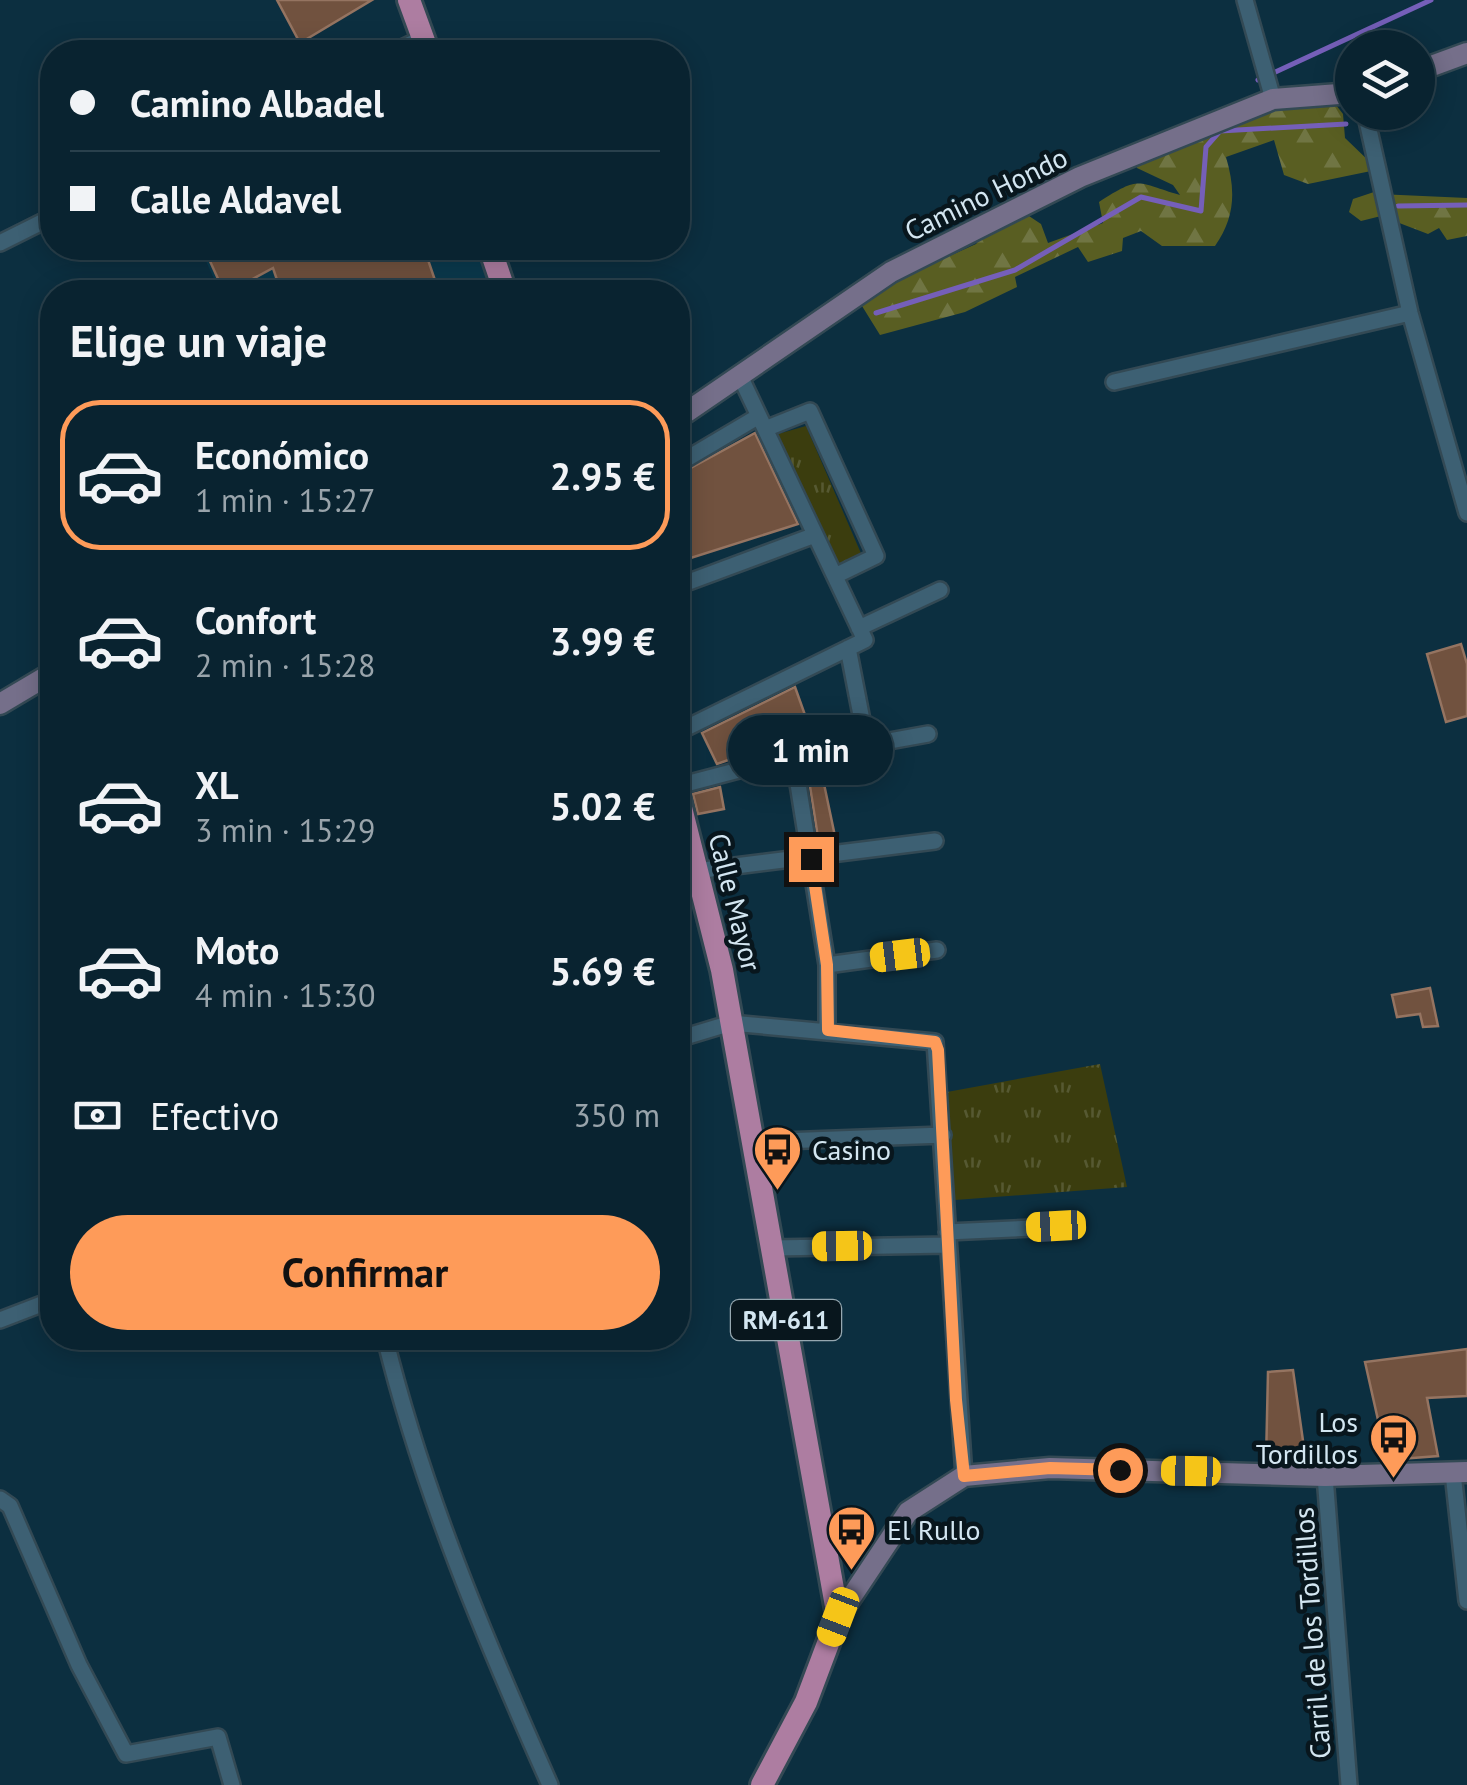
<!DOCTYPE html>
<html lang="es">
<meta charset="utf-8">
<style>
body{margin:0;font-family:"PT Sans",sans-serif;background:#122b38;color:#f1f3f6;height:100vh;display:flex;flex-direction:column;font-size:38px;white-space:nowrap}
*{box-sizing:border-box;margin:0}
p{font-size:32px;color:#99a4ab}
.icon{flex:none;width:55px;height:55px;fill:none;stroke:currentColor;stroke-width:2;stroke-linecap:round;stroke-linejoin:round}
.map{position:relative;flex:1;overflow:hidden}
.side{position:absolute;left:40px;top:280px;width:650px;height:1070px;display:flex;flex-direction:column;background:#092330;border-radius:40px;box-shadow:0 5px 25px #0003,0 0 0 2px #29404c}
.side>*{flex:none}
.hud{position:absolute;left:40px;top:40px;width:650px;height:220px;border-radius:40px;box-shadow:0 5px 25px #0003,0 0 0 2px #29404c;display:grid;align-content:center;height:220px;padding:0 30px;background:#092330}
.fabs{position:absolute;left:1335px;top:30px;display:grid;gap:20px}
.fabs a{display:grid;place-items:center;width:100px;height:100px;border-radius:50%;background:#092330;box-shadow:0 5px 25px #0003,0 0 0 2px #29404c;font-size:50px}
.end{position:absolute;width:45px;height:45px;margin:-22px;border:12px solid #fe9b59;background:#111;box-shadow:0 0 0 5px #111}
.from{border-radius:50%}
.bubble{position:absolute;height:70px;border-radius:35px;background:#092330;box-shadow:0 5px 25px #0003,0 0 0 2px #29404c;font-size:32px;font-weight:600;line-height:70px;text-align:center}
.car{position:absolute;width:30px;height:60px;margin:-30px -15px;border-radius:12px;box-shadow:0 0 8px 2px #0007;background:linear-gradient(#f5c518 24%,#345 0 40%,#f5c518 0 76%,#345 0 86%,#f5c518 0)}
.hud b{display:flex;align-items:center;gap:35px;height:95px;font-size:38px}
.hud b+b{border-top:2px solid #29404c}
.hud i{width:25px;height:25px;background:#f1f3f6}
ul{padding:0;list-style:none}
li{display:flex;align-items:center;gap:30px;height:150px;margin:0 20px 15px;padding:0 10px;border:5px solid transparent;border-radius:40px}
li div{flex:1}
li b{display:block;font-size:38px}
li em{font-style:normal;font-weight:600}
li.current{border-color:#fe9b59}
li>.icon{width:90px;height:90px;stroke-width:1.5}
h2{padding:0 30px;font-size:45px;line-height:120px}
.pay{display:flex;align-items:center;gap:25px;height:110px;padding:0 30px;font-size:38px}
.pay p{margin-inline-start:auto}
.primary-button{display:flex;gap:20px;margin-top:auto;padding:20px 30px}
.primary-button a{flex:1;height:115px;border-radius:60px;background:#fe9b59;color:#111;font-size:40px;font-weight:600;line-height:115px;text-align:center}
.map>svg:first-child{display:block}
.built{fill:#0b3a4e}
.forest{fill:url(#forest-firs)}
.park{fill:url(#park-tufts)}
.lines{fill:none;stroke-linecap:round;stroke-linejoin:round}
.stream{stroke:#755fb9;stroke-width:5}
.building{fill:#71523f;stroke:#957461;stroke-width:2.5}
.minor-casing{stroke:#334954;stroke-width:20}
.secondary-casing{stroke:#334954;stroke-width:25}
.primary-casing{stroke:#334954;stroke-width:28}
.minor{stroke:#3d6073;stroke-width:15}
.secondary{stroke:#756f8a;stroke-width:20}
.primary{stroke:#ad7da1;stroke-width:22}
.route{stroke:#fe9b59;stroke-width:12}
.labels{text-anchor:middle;stroke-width:9;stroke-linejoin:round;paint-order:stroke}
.shield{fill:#08161d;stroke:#96a8b1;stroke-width:2.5}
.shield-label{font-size:25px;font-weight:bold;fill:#d3e6f1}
.street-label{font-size:28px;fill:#d3e6f1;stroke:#08161d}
.poi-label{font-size:28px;fill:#d3e6f1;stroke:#08161d;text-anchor:start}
</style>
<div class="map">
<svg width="1467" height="1785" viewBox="0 0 1467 1785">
<defs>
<pattern id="forest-firs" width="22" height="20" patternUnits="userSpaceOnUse" patternTransform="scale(2.5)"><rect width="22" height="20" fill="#595e22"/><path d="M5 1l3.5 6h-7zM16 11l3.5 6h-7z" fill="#707543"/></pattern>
<pattern id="park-tufts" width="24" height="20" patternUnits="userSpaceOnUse" patternTransform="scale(2.5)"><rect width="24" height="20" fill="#3b3d0e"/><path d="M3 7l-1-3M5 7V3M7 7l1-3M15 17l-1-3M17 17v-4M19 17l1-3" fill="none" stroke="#565932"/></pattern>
</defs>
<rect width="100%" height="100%" fill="#0c2f40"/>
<path class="built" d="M 200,248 L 490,248 L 505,292 L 220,292 Z"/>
<path class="forest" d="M 1318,101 L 1336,105 L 1343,114 L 1345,138 L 1372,164 L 1378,194 L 1467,198 L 1467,236 L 1447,240 L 1439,228 L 1428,234 L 1381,216 L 1361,221 L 1349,212 L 1353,199 L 1374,192 L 1371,171 L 1308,184 L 1284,175 L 1274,140 L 1226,157 C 1236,191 1235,217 1215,246 L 1162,246 L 1141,231 L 1123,238 L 1122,251 L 1088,262 L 1078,247 L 1015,277 L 1017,287 L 965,312 L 880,335 L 862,306 L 883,286 L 976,244 L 987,230 L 1023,212 L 1041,224 L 1048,243 L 1103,223 L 1099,202 C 1142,174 1137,183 1180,195 L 1173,185 L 1137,168 L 1134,159 L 1276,104 Z"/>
<path class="park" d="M 806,426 L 863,558 L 838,568 L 778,434 Z
M 1100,1064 L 1127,1187 L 955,1200 L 947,1092 Z"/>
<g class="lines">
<path class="stream" d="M 1258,80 L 1431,0
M 1398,206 L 1467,205
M 876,313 L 1015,270 L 1141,197 L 1201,211 L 1206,147 L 1220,131 L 1346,124"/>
</g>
<path class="building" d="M 277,0 L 372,0 L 300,43 Z
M 204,248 L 373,248 L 375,253 L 424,248 L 439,292 L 281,292 L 273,268 L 247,282 L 250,292 L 224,292 Z
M 755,433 L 798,524 L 678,562 L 678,475 Z
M 1461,644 L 1467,664 L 1467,716 L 1446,722 L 1427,654 Z
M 795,687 L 815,743 L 787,748 L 785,740 L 717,764 L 702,733 Z
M 820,765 L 836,841 L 819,844 L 807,767 Z
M 720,787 L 724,809 L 698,814 L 693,794 Z
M 1430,988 L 1438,1026 L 1423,1027 L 1420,1014 L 1397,1017 L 1392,995 Z
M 1467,1349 L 1467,1396 L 1427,1398 L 1438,1456 L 1387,1460 L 1365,1362 Z
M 1293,1370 L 1306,1462 L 1266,1461 L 1268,1372 Z"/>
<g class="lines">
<defs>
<path id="minor" d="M 1245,0 L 1273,99
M 393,52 L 423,38
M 1365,112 L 1410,313 L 1467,513
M 0,243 L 52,217
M 1114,382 L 1410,313
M 765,429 L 810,411 L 876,556 L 835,576
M 678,464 L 759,416
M 678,586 L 815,535
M 859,628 L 940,590
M 848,648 L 867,746
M 678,732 L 865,640 L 740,376
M 794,759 L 827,965 L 827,1030
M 678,786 L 762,764 L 928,734
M 695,871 L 935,841
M 827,965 L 937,950
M 678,1039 L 731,1023 L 935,1042 L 964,1476
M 752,1142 L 943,1135
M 947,1232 L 1056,1227
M 772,1248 L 948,1245
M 0,1320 L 52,1300
M 385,1338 C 423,1493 485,1639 550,1785
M 1453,1473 L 1467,1601
M 1325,1476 L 1349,1785
M 0,1499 L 10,1506 L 79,1665 L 126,1754 L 218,1737 L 232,1785"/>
<path id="secondary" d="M 1418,71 L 1467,53
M 678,418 L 891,272 L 1080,177 L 1273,99 L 1352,93
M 0,704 L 52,673
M 838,1617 L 908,1512 L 964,1476 L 1050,1468 L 1325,1476 L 1467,1472"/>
<path id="primary" d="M 409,0 L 428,52
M 490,248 L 505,292
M 678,796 L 722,970 L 838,1617 L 806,1702 L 762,1785"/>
</defs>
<use href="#minor" class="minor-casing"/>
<use href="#secondary" class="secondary-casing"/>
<use href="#primary" class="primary-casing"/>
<use href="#minor" class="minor"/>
<use href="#secondary" class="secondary"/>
<use href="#primary" class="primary"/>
</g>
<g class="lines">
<path class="route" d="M 811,859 L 827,965 L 828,1030 L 935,1042 L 938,1050 L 956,1400 L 964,1476 L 1050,1468 L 1120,1470"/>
</g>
<defs>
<symbol id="bus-pin" viewBox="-11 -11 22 30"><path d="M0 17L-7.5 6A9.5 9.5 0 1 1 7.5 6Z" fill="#fe9b59" stroke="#08161d"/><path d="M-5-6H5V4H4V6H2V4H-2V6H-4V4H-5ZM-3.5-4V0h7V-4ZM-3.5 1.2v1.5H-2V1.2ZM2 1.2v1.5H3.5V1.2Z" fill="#111"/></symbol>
</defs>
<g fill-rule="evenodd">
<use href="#bus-pin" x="750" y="1122" width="55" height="75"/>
<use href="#bus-pin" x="1366" y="1410" width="55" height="75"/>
<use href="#bus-pin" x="824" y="1502" width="55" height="75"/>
</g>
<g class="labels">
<rect class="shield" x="731" y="1300" width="110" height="40" rx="8"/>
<g class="shield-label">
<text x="786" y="1329">RM-611</text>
</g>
<g class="street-label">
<text transform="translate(986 194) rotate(-26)" y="10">Camino Hondo</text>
<text transform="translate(735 902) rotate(76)" y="10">Calle Mayor</text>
<text transform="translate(1312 1633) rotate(-94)" y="10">Carril de los Tordillos</text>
</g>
<g class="poi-label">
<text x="812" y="1160">Casino</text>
<text x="1358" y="1432" text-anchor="end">Los<tspan x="1358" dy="32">Tordillos</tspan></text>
<text x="887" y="1540">El Rullo</text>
</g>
</g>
</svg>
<div class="fabs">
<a><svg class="icon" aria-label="layers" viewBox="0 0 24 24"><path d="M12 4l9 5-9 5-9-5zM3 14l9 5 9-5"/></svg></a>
</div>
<i class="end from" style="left:1120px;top:1470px"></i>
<i class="end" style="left:811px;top:859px"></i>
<div class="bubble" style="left:728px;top:715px;width:165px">1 min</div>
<i class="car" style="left:900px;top:955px;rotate:263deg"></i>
<i class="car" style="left:1056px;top:1226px;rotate:267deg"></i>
<i class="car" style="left:842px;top:1246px;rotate:269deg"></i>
<i class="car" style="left:1191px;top:1471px;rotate:271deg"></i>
<i class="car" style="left:838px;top:1617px;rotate:201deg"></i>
<div class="hud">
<b><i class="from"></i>Camino Albadel</b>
<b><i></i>Calle Aldavel</b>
</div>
<section class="side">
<h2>Elige un viaje</h2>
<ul>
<li class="current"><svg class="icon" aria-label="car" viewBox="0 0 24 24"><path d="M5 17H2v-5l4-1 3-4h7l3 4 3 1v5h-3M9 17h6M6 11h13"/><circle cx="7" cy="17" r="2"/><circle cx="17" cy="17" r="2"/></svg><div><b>Económico</b><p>1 min · 15:27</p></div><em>2.95 €</em></li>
<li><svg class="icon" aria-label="car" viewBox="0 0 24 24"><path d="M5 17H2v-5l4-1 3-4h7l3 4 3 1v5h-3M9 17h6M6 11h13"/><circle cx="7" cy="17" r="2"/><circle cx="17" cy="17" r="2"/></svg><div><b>Confort</b><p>2 min · 15:28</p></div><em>3.99 €</em></li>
<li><svg class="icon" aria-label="car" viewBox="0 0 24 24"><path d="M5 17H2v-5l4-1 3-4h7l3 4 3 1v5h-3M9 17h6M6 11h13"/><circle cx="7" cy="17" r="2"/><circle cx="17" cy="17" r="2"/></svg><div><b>XL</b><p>3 min · 15:29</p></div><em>5.02 €</em></li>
<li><svg class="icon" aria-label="car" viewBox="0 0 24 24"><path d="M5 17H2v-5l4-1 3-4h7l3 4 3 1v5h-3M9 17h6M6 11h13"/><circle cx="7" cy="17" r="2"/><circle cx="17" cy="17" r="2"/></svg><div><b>Moto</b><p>4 min · 15:30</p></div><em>5.69 €</em></li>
</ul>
<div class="pay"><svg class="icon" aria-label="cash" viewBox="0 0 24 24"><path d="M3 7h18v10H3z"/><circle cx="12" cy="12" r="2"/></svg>Efectivo<p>350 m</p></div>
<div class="primary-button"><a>Confirmar</a></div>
</section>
</div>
